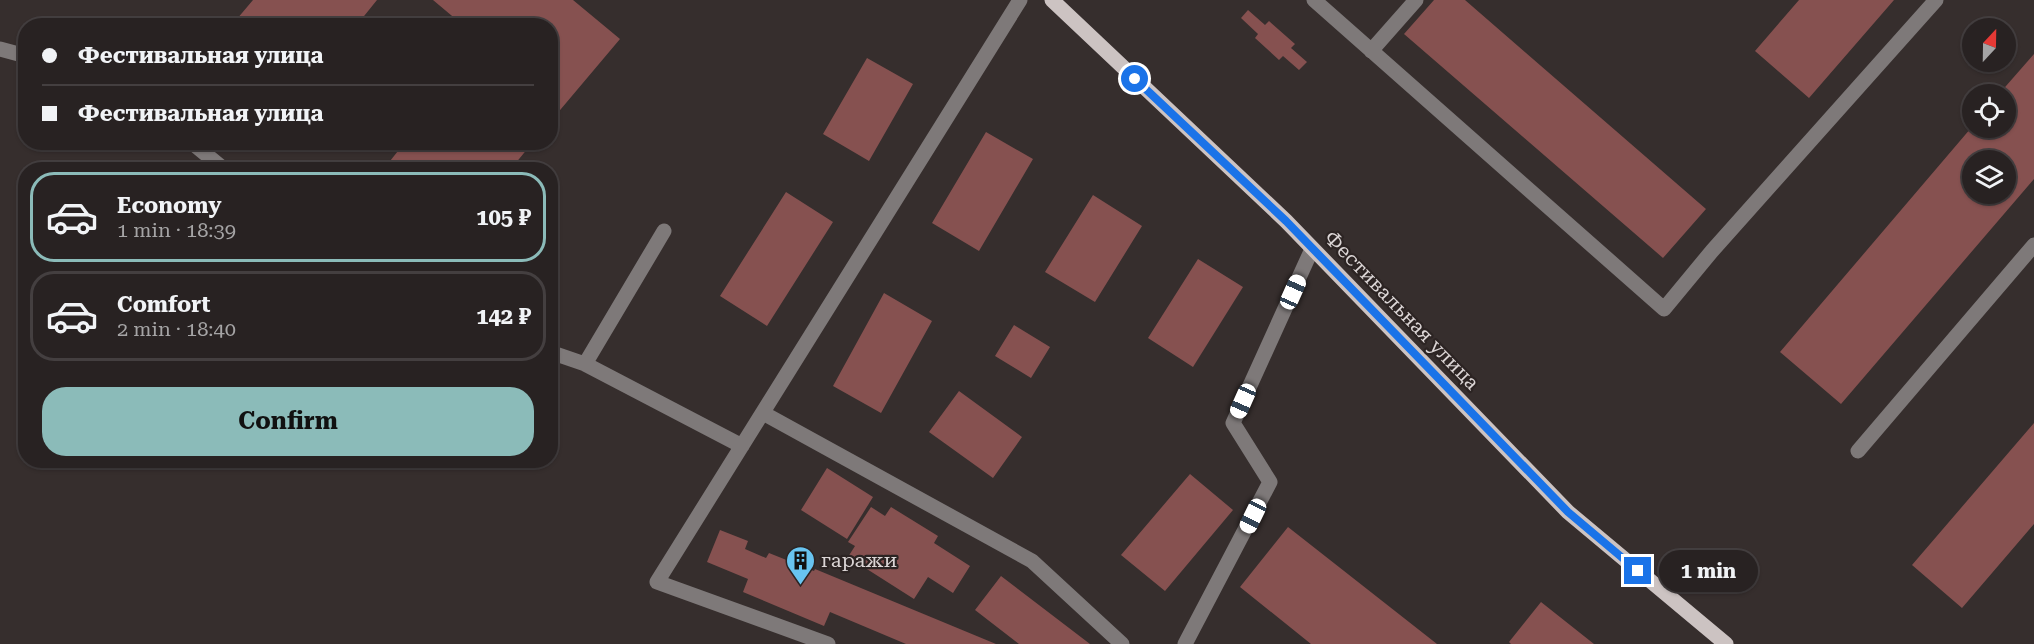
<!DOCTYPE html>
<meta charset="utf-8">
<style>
body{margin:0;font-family:"Roboto Serif",serif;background:#342f2f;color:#f1f3f6;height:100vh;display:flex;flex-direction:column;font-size:22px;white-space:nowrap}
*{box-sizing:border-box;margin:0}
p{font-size:20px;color:#a5a4a5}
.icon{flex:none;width:33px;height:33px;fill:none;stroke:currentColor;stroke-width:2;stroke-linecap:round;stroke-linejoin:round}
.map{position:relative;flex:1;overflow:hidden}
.details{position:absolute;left:18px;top:162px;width:540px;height:306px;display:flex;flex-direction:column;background:#282222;border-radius:24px;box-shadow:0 2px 4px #0004,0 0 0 2px #443f40}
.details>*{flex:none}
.top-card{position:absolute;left:18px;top:18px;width:540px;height:132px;border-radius:24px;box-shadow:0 2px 4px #0004,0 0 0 2px #443f40;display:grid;align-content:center;height:132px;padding:0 24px;background:#282222}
.needle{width:39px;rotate:22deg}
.fabs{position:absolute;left:1962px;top:18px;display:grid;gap:12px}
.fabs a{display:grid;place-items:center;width:54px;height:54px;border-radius:50%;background:#282222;box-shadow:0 2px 4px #0004,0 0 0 2px #443f40;font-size:30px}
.end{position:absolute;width:27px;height:27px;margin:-14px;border:8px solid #1a73e8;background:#fff;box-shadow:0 0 0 3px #fff}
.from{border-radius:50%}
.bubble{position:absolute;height:42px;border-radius:21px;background:#282222;box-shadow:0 2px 4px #0004,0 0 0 2px #443f40;font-size:20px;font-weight:700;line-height:42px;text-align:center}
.car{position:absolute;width:18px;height:36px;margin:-18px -9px;border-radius:8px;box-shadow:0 0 4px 2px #0007;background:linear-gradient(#fff 24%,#345 0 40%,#fff 0 76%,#345 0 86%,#fff 0)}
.top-card b{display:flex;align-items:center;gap:21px;height:57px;font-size:22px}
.top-card b+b{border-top:2px solid #443f40}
.top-card i{width:15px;height:15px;background:#f1f3f6}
ul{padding:10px 0 0;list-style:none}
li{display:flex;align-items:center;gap:18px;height:90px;margin:0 12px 9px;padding:0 12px;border:3px solid #443f40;border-radius:24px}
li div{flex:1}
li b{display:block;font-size:22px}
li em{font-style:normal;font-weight:700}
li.on{border-color:#8bbbb9}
li>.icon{width:54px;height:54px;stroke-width:1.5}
.button{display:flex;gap:12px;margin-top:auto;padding:12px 24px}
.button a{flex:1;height:69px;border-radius:24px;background:#8bbbb9;color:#111;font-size:24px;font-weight:700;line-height:69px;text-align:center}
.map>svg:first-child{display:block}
.building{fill:#865150;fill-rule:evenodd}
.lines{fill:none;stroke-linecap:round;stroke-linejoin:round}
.minor{stroke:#7e7979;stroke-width:15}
.major{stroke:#ccc3c2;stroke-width:15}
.route{stroke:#1a73e8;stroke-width:8}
.labels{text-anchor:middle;stroke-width:4.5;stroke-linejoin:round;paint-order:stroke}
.street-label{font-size:20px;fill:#dbd5d5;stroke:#2c2423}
.poi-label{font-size:20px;fill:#dbd5d5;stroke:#2c2423;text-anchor:start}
</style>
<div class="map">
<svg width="2034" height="644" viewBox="0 0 2034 644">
<rect width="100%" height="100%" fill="#362e2d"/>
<path class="building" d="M 253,0 L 377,0 L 356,26 L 231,26 Z
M 433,0 L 573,0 L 620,39 L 550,122 L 550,26 L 464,26 Z
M 1434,0 L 1465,0 L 1706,209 L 1663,258 L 1404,34 Z
M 1799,0 L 1894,0 L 1809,98 L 1755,51 Z
M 1248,10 L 1265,25 L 1269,21 L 1295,44 L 1291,48 L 1307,62 L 1299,70 L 1283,56 L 1279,60 L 1255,38 L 1258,34 L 1241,18 Z
M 2034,54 L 2034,179 L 1841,404 L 1780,352 L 1971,128 L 2006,128 L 2006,94 L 1999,94 ZM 1972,160 L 2006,160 L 2006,194 L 1972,194 Z
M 867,58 L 913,84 L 869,161 L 823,134 Z
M 986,132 L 1033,159 L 979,251 L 932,223 Z
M 405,142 L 533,142 L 510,170 L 383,170 Z
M 786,192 L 833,222 L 767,326 L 720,296 Z
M 1093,195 L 1142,226 L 1095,302 L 1045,272 Z
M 1198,259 L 1243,287 L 1193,367 L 1148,338 Z
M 884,293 L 932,321 L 881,413 L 833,386 Z
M 1014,325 L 1050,347 L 1031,378 L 995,356 Z
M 959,391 L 1022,437 L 993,478 L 929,432 Z
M 2034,423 L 2034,524 L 1962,608 L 1912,565 Z
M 827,468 L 873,497 L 847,539 L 801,510 Z
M 1190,474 L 1233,510 L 1165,591 L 1121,555 Z
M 871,507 L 885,516 L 891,507 L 938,536 L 934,543 L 970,566 L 953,593 L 928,577 L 914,599 L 848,557 L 855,546 L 848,542 Z
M 1288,527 L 1437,644 L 1311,644 L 1240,587 Z
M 720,530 L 748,541 L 745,549 L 766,558 L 769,553 L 814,571 L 815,569 L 996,644 L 906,644 L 830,612 L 824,626 L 743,592 L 748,579 L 707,562 Z
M 1001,576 L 1090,644 L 1019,644 L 975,610 Z
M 1541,602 L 1594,644 L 1511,644 L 1509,642 Z"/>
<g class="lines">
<path class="minor" d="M 1314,0 L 1664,309 L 1712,251 L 1936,0
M 0,49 L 26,56
M 1371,51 L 1416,0
M 191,142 L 225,170
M 664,231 L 585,364 L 742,446
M 550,352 L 585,364
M 763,413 L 1032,561 L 1122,644
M 1858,451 L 2034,245
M 828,644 L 657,582 L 1020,0
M 1185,644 L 1270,482 L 1233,423 L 1312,249"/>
<path class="major" d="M 1052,0 L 1286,221 L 1568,512 L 1726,644"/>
</g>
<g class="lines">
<path class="route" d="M 1135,79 L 1286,221 L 1568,512 L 1638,571"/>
</g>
<defs>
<symbol id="building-pin" viewBox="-11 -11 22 30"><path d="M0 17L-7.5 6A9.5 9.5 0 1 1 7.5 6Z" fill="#68c4f0" stroke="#2c2423"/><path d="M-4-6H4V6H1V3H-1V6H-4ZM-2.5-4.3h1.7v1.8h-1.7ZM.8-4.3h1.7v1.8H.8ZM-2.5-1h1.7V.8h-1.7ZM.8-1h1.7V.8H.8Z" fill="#111"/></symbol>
</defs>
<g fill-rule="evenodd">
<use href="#building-pin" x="784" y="544" width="33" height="45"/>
</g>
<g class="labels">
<g class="street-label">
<text transform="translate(1402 310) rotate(46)" y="7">Фестивальная улица</text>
</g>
<g class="poi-label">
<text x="821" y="567">гаражи</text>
</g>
</g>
</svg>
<div class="fabs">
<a><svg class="needle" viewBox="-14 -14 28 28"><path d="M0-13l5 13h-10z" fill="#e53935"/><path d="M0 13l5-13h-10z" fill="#a5a4a5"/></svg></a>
<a><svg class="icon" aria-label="locate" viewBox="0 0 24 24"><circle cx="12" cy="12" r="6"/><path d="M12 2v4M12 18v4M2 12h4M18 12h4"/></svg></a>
<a><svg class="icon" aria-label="layers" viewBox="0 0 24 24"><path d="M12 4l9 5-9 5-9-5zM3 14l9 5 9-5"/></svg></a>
</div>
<i class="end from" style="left:1135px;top:79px"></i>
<i class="end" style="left:1638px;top:571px"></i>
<div class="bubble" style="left:1659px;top:550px;width:99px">1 min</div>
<i class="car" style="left:1293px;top:292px;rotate:24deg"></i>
<i class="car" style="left:1243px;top:401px;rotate:204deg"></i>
<i class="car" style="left:1253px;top:516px;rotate:206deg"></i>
<div class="top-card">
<b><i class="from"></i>Фестивальная улица</b>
<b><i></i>Фестивальная улица</b>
</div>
<section class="details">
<ul>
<li class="on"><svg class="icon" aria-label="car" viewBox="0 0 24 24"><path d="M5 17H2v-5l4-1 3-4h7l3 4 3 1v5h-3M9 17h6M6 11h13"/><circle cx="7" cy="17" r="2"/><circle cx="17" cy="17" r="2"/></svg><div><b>Economy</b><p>1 min · 18:39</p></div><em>105 ₽</em></li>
<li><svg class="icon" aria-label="car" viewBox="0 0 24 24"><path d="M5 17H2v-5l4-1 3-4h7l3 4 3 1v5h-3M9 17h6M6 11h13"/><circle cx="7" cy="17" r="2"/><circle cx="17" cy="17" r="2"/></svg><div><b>Comfort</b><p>2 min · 18:40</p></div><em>142 ₽</em></li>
</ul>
<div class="button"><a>Confirm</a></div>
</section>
</div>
